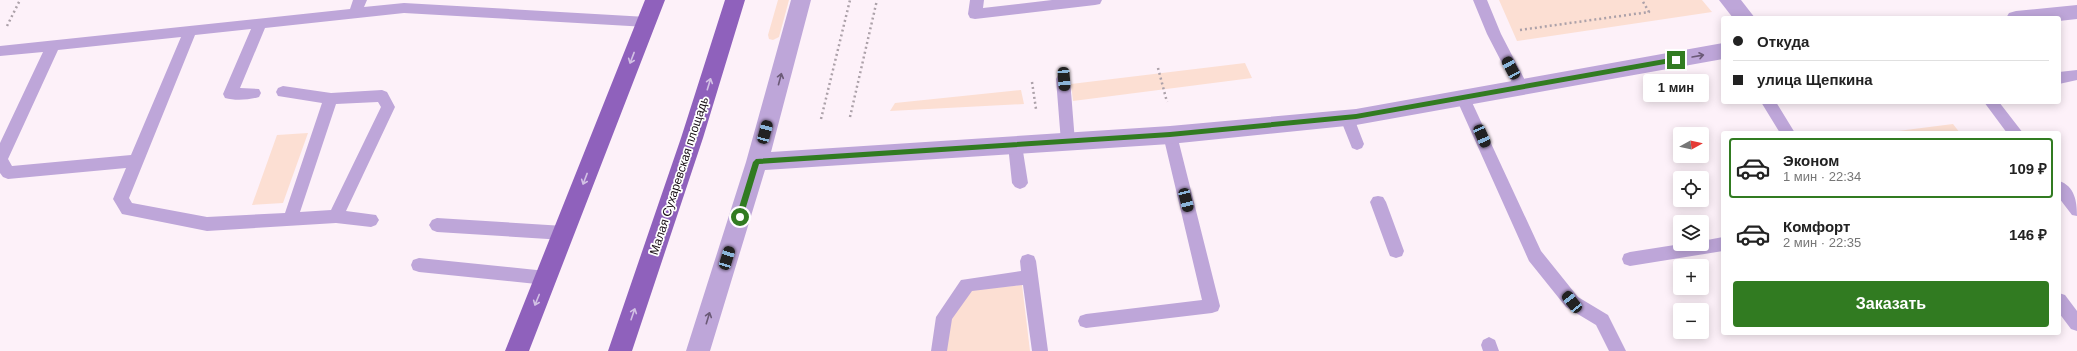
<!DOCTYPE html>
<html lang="ru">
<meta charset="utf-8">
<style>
body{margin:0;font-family:Helvetica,sans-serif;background:#f2f2f2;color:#222;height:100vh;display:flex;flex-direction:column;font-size:15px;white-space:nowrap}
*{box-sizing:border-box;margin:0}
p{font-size:13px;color:#767676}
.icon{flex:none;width:22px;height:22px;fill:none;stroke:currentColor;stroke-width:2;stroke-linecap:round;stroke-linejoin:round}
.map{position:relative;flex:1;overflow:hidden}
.details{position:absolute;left:1721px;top:131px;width:340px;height:204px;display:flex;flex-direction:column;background:#fff;border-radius:4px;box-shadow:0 2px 10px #0003}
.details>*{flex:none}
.top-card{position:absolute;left:1721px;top:16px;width:340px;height:88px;border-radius:4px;box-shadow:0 2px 10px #0003;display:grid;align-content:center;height:88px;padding:0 12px;background:#fff}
.needle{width:26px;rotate:82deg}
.fabs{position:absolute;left:1673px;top:127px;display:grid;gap:8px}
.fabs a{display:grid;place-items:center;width:36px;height:36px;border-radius:4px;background:#fff;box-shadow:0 2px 10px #0003;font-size:20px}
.end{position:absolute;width:18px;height:18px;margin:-9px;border:5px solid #317b21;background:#fff;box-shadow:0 0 0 2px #fff}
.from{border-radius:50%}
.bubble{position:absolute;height:28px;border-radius:4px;background:#fff;box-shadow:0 2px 10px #0003;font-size:13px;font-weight:700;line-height:28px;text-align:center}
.car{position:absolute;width:12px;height:24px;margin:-12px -6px;border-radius:5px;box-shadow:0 0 3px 1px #0007;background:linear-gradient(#222 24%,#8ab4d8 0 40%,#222 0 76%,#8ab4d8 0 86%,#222 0)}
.top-card b{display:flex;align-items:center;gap:14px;height:38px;font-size:15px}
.top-card b+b{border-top:1px solid #e0e0e0}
.top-card i{width:10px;height:10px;background:#222}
ul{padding:7px 0 0;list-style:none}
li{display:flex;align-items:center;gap:12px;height:60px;margin:0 8px 6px;padding:0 4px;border:2px solid transparent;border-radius:4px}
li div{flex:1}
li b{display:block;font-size:15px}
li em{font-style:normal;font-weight:700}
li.selected{border-color:#317b21}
li>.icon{width:36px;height:36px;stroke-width:1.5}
.cta{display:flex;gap:8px;margin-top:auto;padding:8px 12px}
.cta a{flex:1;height:46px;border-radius:4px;background:#317b21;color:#fff;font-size:16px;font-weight:700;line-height:46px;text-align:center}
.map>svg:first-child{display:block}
.green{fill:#fcdfd3}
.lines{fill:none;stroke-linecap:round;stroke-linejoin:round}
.path{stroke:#aca1a9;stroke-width:2.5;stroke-dasharray:2 3;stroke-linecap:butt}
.service{fill:#bea6d9;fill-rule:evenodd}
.minor{fill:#bea6d9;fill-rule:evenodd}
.tertiary{fill:#bea6d9;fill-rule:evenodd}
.primary{fill:#8f61bc;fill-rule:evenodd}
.oneway{stroke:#6b5a77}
.oneway2{stroke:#d2c0e4}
.route{fill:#317b21}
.labels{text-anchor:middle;stroke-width:3.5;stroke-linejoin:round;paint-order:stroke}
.street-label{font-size:12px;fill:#180e15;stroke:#fff}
</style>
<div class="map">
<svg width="2077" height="351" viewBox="0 0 2077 351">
<rect width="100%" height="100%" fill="#fdf1f9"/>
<path class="green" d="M 778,0 L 789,0 L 779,37 L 773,40 L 769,39 L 768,35 Z
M 1499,0 L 1702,0 L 1712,12 L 1517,41 Z
M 1245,63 L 1252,78 L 1073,101 L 1071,84 Z
M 1021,90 L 1024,104 L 890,111 L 895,103 Z
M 1953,124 L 1960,133 L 1890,132 Z
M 308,133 L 283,203 L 252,205 L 277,135 Z
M 1022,285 L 1030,351 L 946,351 L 950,320 L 971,290 Z"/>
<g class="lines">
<path class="path" d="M 7,26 L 20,0
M 1520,30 L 1649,12 L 1642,0
M 1158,68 L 1167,102
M 1032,82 L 1036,109
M 850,117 L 877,0
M 821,119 L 850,0"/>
<path class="service" d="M 353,0 L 367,0 L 364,7 L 404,3 L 647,17 L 652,18 L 654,22 L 652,26 L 647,27 L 404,13 L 265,28 L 240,88 L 259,89 L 261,93 L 259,97 C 249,100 235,101 225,98 L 223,94 L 251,29 L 195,35 L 129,198 L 132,203 L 207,217 L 285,213 L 322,103 L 278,96 L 276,92 L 278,88 L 283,86 L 331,93 L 382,90 L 387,92 L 395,107 L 346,211 L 376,215 L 379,220 L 376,225 L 371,227 L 336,223 L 207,231 L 122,214 L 113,199 L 126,168 L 8,179 L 3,177 L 0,173 L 0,143 L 43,52 L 0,56 L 0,46 L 350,9 ZM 181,37 L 131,155 L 12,166 L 8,159 L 58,50 ZM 378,102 L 381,107 L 331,210 L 300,212 L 336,104 Z
M 970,0 L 984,0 L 983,8 L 1052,0 L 1102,0 L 1100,4 L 1095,5 L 975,19 L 970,18 L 968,14 Z
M 1473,0 L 1487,0 L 1501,34 L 1529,88 L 1527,92 L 1522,94 L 1517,92 L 1487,34 Z
M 2077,70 L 2077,80 L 2059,84 L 2059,72 Z
M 1063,73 L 1068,75 L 1070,79 L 1075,142 L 1073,146 L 1068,148 L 1063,146 L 1061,142 L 1056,79 L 1058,75 Z
M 1463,92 L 1468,94 L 1470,98 L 1541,251 L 1578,297 L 1608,315 L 1626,351 L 1609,351 L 1596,325 L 1566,307 L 1529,261 L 1456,98 L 1458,94 Z
M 1761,102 L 1776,102 L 1795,133 L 1780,133 Z
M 1984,102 L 1999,102 L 2023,133 L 2007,133 Z
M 1347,112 L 1352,114 L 1354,118 L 1364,144 L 1362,148 L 1357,150 L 1352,148 L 1340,118 L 1342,114 Z
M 1170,129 L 1175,131 L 1177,135 L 1220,306 L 1218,311 L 1212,313 L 1086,328 L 1080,326 L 1078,321 L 1080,316 L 1086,314 L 1202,300 L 1163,135 L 1165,131 Z
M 1015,139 L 1020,141 L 1022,145 L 1028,183 L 1025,187 L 1020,189 L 1015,187 L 1012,183 L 1008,145 L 1010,141 Z
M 2059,181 C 2075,186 2077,202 2077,216 L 2072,215 L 2059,198 Z
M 1378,196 L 1383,197 L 1386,202 L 1404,251 L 1402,256 L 1396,258 L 1390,256 L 1388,251 L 1370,202 L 1373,197 Z
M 437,218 L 564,226 L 569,228 L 572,233 L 569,238 L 564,240 L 437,232 L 432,230 L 429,225 L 432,220 Z
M 1723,237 L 1723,251 L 1630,266 L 1624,264 L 1622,259 L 1624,254 L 1630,252 L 1681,244 L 1702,244 L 1702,241 Z
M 1028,254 L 1034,256 L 1036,261 L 1048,351 L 1032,351 L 1023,285 L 972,291 L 952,319 L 947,351 L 931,351 L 936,317 L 961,280 L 1021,271 L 1020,261 L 1022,256 Z
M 419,258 L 546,271 L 552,273 L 554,278 L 552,283 L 546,285 L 419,272 L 413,270 L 411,265 L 413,260 Z
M 2059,293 L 2065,295 L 2077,311 L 2077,331 L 2071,329 L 2059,313 Z
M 1489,337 L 1495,340 L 1499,351 L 1483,351 L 1481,345 L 1483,340 Z"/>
<path class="minor" d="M 1719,0 L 1741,0 L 1755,18 L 1733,18 Z"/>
<path class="tertiary" d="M 791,0 L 811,0 L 771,152 L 1170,126 L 1356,109 L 1723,43 L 1723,59 L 1356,125 L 1170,144 L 765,170 L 710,351 L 686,351 L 746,162 Z
M 2077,5 L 2077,19 L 2059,21 L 2059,18 L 2006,18 L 2009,13 L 2016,11 Z"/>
<path class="primary" d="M 645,0 L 665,0 L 529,351 L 505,351 Z
M 725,0 L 745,0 L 703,138 L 632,351 L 608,351 L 681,138 Z"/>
</g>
<defs><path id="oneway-shaft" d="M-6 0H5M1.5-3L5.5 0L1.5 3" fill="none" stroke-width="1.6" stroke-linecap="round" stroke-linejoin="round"/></defs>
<g class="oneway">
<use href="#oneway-shaft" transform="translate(1698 56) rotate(-10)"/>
<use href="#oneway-shaft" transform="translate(780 79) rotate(-75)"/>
<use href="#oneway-shaft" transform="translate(708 318) rotate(-73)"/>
</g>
<g class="oneway2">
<use href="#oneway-shaft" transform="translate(632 58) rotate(111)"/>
<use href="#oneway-shaft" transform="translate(709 84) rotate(-73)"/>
<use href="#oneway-shaft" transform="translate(585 179) rotate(111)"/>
<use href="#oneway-shaft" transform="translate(537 300) rotate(112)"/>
<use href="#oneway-shaft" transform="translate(633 314) rotate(-71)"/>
</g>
<path class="route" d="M 1676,57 L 1680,60 L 1676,62 L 1356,119 L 1170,137 L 759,164 L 743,217 L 740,220 L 736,217 L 753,162 L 756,159 L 1170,132 L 1356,114 Z"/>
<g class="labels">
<g class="street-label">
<text transform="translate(679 176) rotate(-72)" y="4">Малая Сухаревская площадь</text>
</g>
</g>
</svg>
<div class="fabs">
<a><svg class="needle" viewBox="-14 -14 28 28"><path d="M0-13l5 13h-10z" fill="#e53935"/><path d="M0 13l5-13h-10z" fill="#767676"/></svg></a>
<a><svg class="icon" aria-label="locate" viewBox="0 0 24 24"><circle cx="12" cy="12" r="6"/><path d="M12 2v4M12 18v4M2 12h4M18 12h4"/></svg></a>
<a><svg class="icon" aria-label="layers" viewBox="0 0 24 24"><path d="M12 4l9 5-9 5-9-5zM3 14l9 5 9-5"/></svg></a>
<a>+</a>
<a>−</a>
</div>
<i class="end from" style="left:740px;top:217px"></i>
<i class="end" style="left:1676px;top:60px"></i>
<div class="bubble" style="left:1643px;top:74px;width:66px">1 мин</div>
<i class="car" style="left:1511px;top:68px;rotate:332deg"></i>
<i class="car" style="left:1064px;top:79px;rotate:176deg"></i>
<i class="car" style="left:765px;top:132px;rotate:15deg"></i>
<i class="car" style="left:1482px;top:136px;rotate:156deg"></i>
<i class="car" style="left:1186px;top:200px;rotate:166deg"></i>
<i class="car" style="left:727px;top:258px;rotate:17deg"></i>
<i class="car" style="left:1572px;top:302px;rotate:322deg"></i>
<div class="top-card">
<b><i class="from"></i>Откуда</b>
<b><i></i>улица Щепкина</b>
</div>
<section class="details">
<ul>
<li class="selected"><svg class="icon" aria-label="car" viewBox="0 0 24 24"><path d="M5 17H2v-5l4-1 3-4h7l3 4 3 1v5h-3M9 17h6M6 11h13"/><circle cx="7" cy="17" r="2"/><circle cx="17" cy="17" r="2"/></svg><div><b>Эконом</b><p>1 мин · 22:34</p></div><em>109 ₽</em></li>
<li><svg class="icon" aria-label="car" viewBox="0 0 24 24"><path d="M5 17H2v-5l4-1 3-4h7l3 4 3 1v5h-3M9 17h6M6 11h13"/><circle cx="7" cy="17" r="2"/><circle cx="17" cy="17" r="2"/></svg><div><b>Комфорт</b><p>2 мин · 22:35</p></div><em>146 ₽</em></li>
</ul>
<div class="cta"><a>Заказать</a></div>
</section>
</div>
